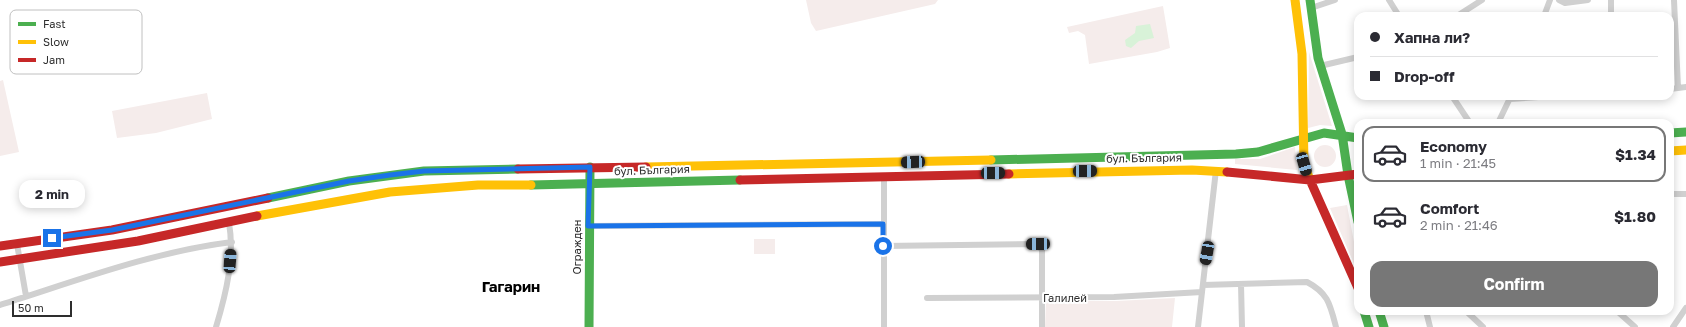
<!DOCTYPE html>
<meta charset="utf-8">
<style>
body{margin:0;font-family:"Golos Text",sans-serif;background:#f7f7f7;color:#2b2b33;height:100vh;display:flex;flex-direction:column;font-size:15px;white-space:nowrap}
*{box-sizing:border-box;margin:0}
p{font-size:13px;color:#7c7c81}
.icon{flex:none;width:22px;height:22px;fill:none;stroke:currentColor;stroke-width:2;stroke-linecap:round;stroke-linejoin:round}
.map{position:relative;flex:1;overflow:hidden}
.sheet{position:absolute;left:1354px;top:119px;width:320px;height:196px;display:flex;flex-direction:column;background:#fff;border-radius:12px;box-shadow:0 2px 10px #0003}
.sheet>*{flex:none}
.hud{position:absolute;left:1354px;top:12px;width:320px;height:88px;border-radius:12px;box-shadow:0 2px 10px #0003;display:grid;align-content:center;height:88px;padding:0 16px;background:#fff}
.scale{position:absolute;left:12px;bottom:10px;width:60px;box-sizing:border-box;padding-left:4px;border:2px solid #2e2e2e;border-top:0;font-size:11px;line-height:14px;white-space:nowrap;color:#2e2e2e;-webkit-text-stroke:3px #fff;paint-order:stroke}
.end{position:absolute;width:18px;height:18px;margin:-9px;border:5px solid #1a73e8;background:#fff;box-shadow:0 0 0 2px #fff}
.from{border-radius:50%}
.bubble{position:absolute;height:28px;border-radius:12px;background:#fff;box-shadow:0 2px 10px #0003;font-size:13px;font-weight:700;line-height:28px;text-align:center}
.car{position:absolute;width:12px;height:24px;margin:-12px -6px;border-radius:5px;box-shadow:0 0 3px 1px #0007;background:linear-gradient(#222 24%,#8ab4d8 0 40%,#222 0 76%,#8ab4d8 0 86%,#222 0)}
.hud b{display:flex;align-items:center;gap:14px;height:38px;font-size:15px}
.hud b+b{border-top:1px solid #e1e1e2}
.hud i{width:10px;height:10px;background:#2b2b33}
ul{padding:7px 0 0;list-style:none}
li{display:flex;align-items:center;gap:12px;height:56px;margin:0 8px 6px;padding:0 8px;border:2px solid transparent;border-radius:12px}
li div{flex:1}
li b{display:block;font-size:15px}
li em{font-style:normal;font-weight:700}
li.current{border-color:#777}
li>.icon{width:36px;height:36px;stroke-width:1.5}
.primary-button{display:flex;gap:8px;margin-top:auto;padding:8px 16px}
.primary-button a{flex:1;height:46px;border-radius:12px;background:#777;color:#fff;font-size:16px;font-weight:700;line-height:46px;text-align:center}
.map>svg:first-child{display:block}
.green{fill:#f5eceb}
.water{fill:#d8f2d8}
.lines{fill:none;stroke-linecap:round;stroke-linejoin:round}
.street{stroke:#d0d0d0;stroke-width:6}
.fast{stroke:#4caf50;stroke-width:9}
.slow{stroke:#ffc107;stroke-width:9}
.jam{stroke:#c62828;stroke-width:9}
.route{stroke:#1a73e8;stroke-width:5}
.labels{text-anchor:middle;stroke-width:4;stroke-linejoin:round;paint-order:stroke}
.street-label{font-size:11px;fill:#2e2e2e;stroke:#fff}
.district-label{font-size:15px;font-weight:bold;fill:#000;stroke:#fff}
.key{fill:#fff;stroke:#c0c0c0;stroke-width:1}
.key-label{font-size:11px;fill:#2e2e2e}
</style>
<div class="map">
<svg width="1686" height="327" viewBox="0 0 1686 327">
<rect width="100%" height="100%" fill="#fff"/>
<path class="green" d="M 806,0 L 938,0 L 935,4 L 816,31 L 811,23 Z
M 1163,6 L 1170,48 L 1157,52 L 1089,64 L 1085,35 L 1078,31 L 1069,33 L 1067,27 Z
M 1309,52 L 1332,126 L 1320,125 L 1308,128 Z
M 3,80 L 19,152 L 0,156 L 0,81 Z
M 207,93 L 212,119 L 156,133 L 117,138 L 112,111 Z
M1314 156a11 11 0 1 1 22 0a11 11 0 1 1-22 0Z
M 1295,147 L 1297,170 L 1235,164 L 1235,159 L 1260,159 Z
M 1347,205 L 1358,263 L 1358,273 L 1330,208 Z
M 754,239 L 775,239 L 775,254 L 754,254 Z
M 1175,298 L 1172,327 L 1045,327 L 1046,301 L 1116,301 Z"/>
<path class="water" d="M 1150,24 L 1154,38 L 1139,41 L 1131,48 L 1126,46 L 1125,40 L 1135,33 L 1136,26 Z"/>
<g class="lines">
<path class="street" d="M 1389,0 L 1399,16
M 1559,0 L 1565,3 L 1588,0
M 1611,0 L 1611,16
M 1674,0 L 1678,88
M 1311,8 L 1335,0
M 1457,16 L 1482,0
M 1544,16 L 1550,0
M 1320,66 L 1358,57
M 1670,89 L 1686,87
M 1452,96 L 1470,123
M 1510,99 L 1553,96
M 1498,123 L 1511,96
M 884,176 L 884,327
M 1670,194 L 1686,194
M 588,226 L 883,224
M 17,244 L 26,296
M 883,246 L 1038,244 L 1042,250 L 1042,327
M 1241,284 L 1242,327
M 1203,285 L 1307,282 C 1328,293 1330,304 1336,327
M 927,298 L 1114,297 L 1202,292
M 0,305 C 76,281 152,252 232,242
M 1426,311 L 1430,327
M 1466,311 L 1483,327
M 1617,311 L 1635,327
M 216,327 C 226,294 235,257 229,223
M 1198,327 L 1216,170
M 1673,327 L 1686,308"/>
<path class="fast" d="M 1310,0 L 1318,58 L 1342,134 L 1348,175
M 1670,133 L 1686,132
M 991,160 L 1236,154 L 1258,152 L 1324,133 L 1358,138
M 1348,175 L 1358,222
M 531,185 L 740,180
M 268,198 L 349,181 L 424,171 L 518,169
M 1364,311 L 1369,327
M 1379,311 L 1384,327
M 589,327 L 590,167"/>
<path class="slow" d="M 1295,0 L 1302,54 L 1304,164 L 1310,180
M 1670,151 L 1686,150
M 646,167 L 991,160
M 1009,174 L 1192,170 L 1227,172
M 257,216 L 390,192 L 478,185 L 531,185"/>
<path class="jam" d="M 518,169 L 646,167
M 1227,172 L 1310,180 L 1358,174
M 740,180 L 1009,174
M 1310,180 L 1358,288
M 0,246 L 112,230 L 268,198
M 0,262 L 138,241 L 257,216"/>
</g>
<g class="lines">
<path class="route" d="M 52,238 L 112,230 L 349,181 L 390,175 L 424,171 L 590,167 L 588,226 L 883,224 L 883,246"/>
</g>
<g class="labels">
<g class="street-label">
<text transform="translate(1144 158) rotate(-1)" y="4">бул. България</text>
<text transform="translate(652 170) rotate(-2)" y="4">бул. България</text>
<text transform="translate(577 247) rotate(-90)" y="4">Огражден</text>
<text x="1065" y="302">Галилей</text>
</g>
<g class="district-label">
<text x="511" y="292">Гагарин</text>
</g>
</g>
<rect x="10" y="10" width="132" height="64" rx="6" class="key"/>
<rect x="18" y="22" width="18" height="4" fill="#4caf50"/>
<rect x="18" y="40" width="18" height="4" fill="#ffc107"/>
<rect x="18" y="58" width="18" height="4" fill="#c62828"/>
<g class="key-label">
<text x="43" y="28">Fast</text>
<text x="43" y="46">Slow</text>
<text x="43" y="64">Jam</text>
</g>
</svg>
<div class="scale">50 m</div>
<i class="end from" style="left:883px;top:246px"></i>
<i class="end" style="left:52px;top:238px"></i>
<div class="bubble" style="left:19px;top:180px;width:66px">2 min</div>
<i class="car" style="left:913px;top:162px;rotate:268deg"></i>
<i class="car" style="left:1304px;top:164px;rotate:164deg"></i>
<i class="car" style="left:1085px;top:171px;rotate:89deg"></i>
<i class="car" style="left:993px;top:173px;rotate:89deg"></i>
<i class="car" style="left:1038px;top:244px;rotate:269deg"></i>
<i class="car" style="left:1207px;top:253px;rotate:190deg"></i>
<i class="car" style="left:230px;top:261px;rotate:4deg"></i>
<div class="hud">
<b><i class="from"></i>Хапна ли?</b>
<b><i></i>Drop-off</b>
</div>
<section class="sheet">
<ul>
<li class="current"><svg class="icon" aria-label="car" viewBox="0 0 24 24"><path d="M5 17H2v-5l4-1 3-4h7l3 4 3 1v5h-3M9 17h6M6 11h13"/><circle cx="7" cy="17" r="2"/><circle cx="17" cy="17" r="2"/></svg><div><b>Economy</b><p>1 min · 21:45</p></div><em>$1.34</em></li>
<li><svg class="icon" aria-label="car" viewBox="0 0 24 24"><path d="M5 17H2v-5l4-1 3-4h7l3 4 3 1v5h-3M9 17h6M6 11h13"/><circle cx="7" cy="17" r="2"/><circle cx="17" cy="17" r="2"/></svg><div><b>Comfort</b><p>2 min · 21:46</p></div><em>$1.80</em></li>
</ul>
<div class="primary-button"><a>Confirm</a></div>
</section>
</div>
